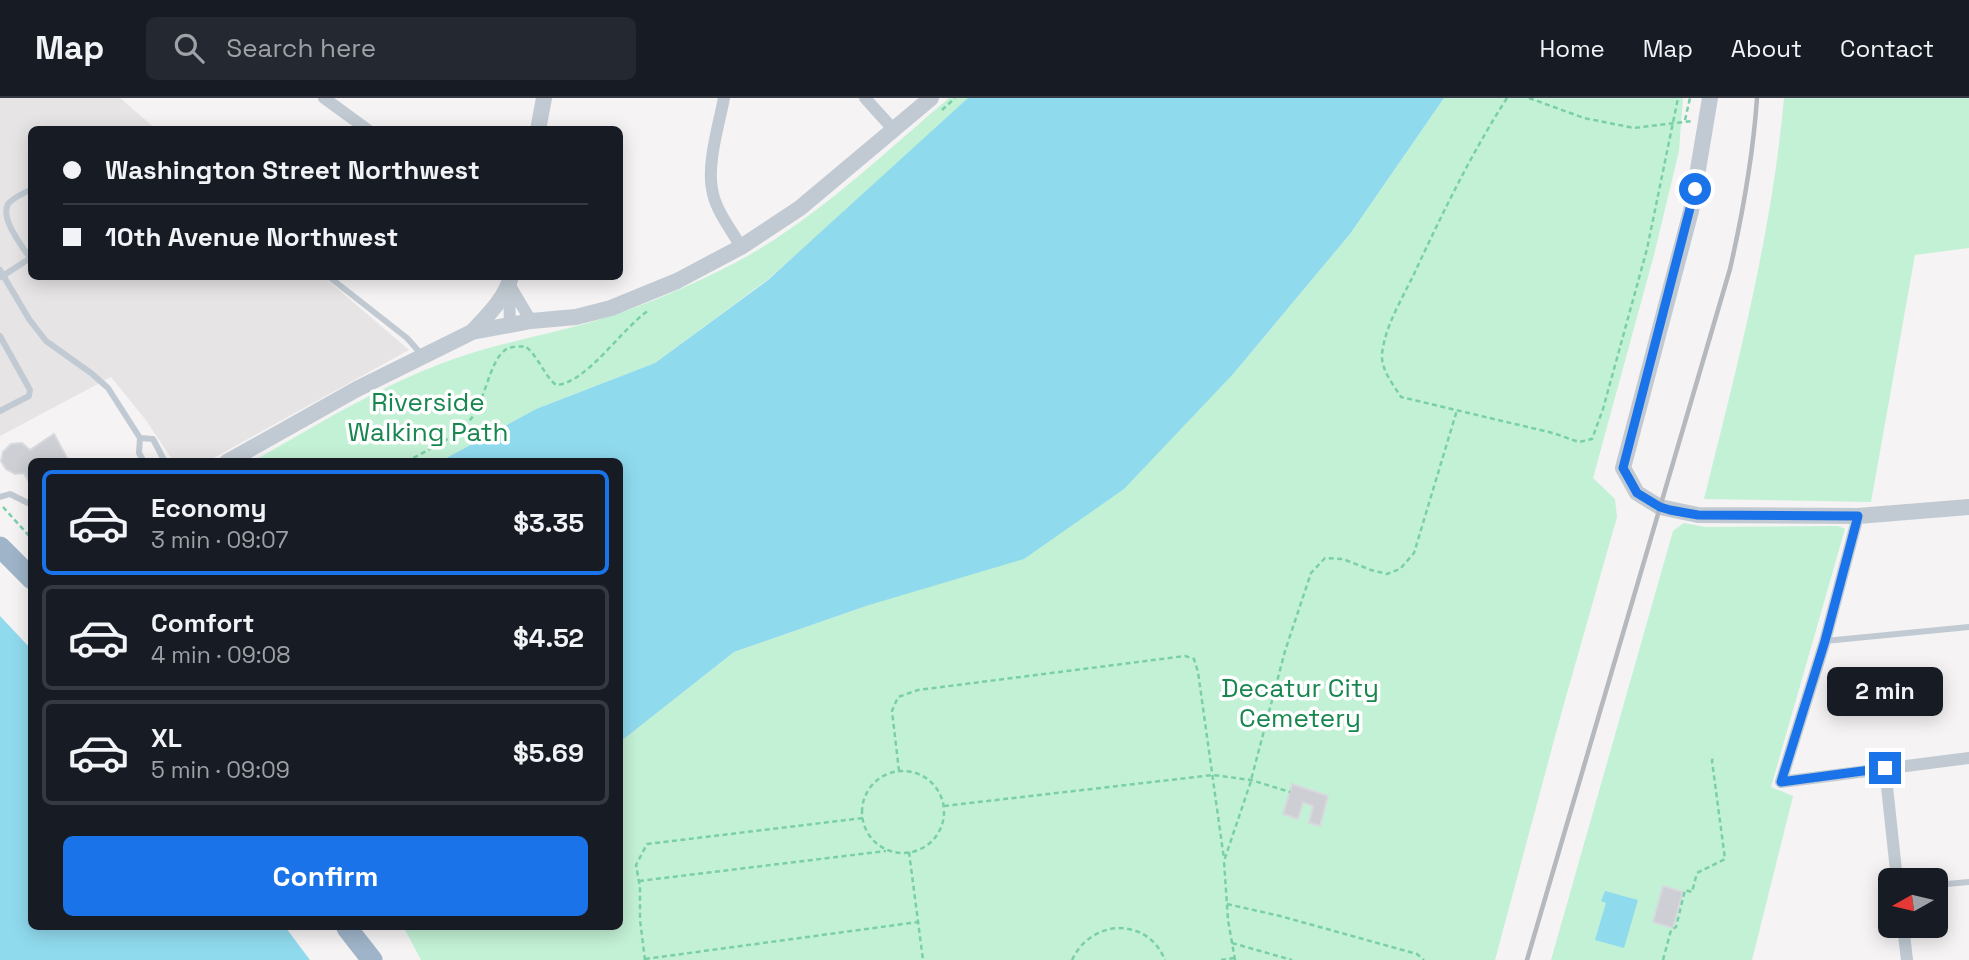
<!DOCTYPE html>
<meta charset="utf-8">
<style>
body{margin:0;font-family:"Space Grotesk",sans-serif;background:#242831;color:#f1f3f6;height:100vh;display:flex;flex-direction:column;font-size:26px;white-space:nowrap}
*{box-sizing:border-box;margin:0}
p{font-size:23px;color:#9ea1a6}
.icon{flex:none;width:38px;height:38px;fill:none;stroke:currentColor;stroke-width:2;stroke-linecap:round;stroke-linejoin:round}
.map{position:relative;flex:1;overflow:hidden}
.panel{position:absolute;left:28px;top:360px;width:595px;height:472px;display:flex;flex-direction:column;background:#171b24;border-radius:10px;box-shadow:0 4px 18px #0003}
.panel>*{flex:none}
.guide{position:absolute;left:28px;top:28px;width:595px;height:154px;border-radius:10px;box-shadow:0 4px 18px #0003;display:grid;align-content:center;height:154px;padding:0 35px;background:#171b24}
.needle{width:46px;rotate:262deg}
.fabs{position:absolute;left:1878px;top:770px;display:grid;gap:14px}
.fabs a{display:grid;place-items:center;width:70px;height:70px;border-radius:10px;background:#171b24;box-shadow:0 4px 18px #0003;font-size:35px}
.end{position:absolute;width:32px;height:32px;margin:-16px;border:9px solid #1a73e8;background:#fff;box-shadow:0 0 0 4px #fff}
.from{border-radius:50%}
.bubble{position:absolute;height:49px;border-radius:10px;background:#171b24;box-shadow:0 4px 18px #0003;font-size:23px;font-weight:600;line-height:49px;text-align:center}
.guide b{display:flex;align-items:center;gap:24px;height:66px;font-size:26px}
.guide b+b{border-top:2px solid #363941}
.guide i{width:18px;height:18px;background:#f1f3f6}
ul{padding:12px 0 0;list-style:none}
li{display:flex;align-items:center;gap:21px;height:105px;margin:0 14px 10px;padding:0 21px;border:4px solid #363941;border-radius:10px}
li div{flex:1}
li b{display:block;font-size:26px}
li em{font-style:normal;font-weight:600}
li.active{border-color:#1a73e8}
li>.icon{width:63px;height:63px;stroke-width:1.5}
.cta{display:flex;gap:14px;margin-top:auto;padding:14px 35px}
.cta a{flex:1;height:80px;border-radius:10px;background:#1a73e8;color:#fff;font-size:28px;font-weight:600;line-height:80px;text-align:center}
header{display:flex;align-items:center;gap:42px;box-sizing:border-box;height:98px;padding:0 35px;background:#171b24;border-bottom:2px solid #363941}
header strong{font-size:33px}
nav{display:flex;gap:38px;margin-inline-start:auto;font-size:24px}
.search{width:490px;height:63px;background:#242831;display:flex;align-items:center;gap:18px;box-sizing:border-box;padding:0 24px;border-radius:10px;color:#9ea1a6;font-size:26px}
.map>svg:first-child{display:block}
.education{fill:#e6e4e5}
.green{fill:#c3f1d5}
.water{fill:#90daee}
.building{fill:#cdcfd5;stroke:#d7d9de;stroke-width:2}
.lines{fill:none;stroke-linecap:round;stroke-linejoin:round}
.path{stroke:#7ad0a6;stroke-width:2.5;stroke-dasharray:5 3.5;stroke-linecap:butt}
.service{stroke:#c1cad2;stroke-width:6}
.minor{stroke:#c1cad2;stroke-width:12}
.tertiary{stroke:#c1cad2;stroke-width:16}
.trunk{stroke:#9fb4c9;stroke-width:21}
.rail{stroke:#b5b8bd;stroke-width:4.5}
.route{stroke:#1a73e8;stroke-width:9}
.labels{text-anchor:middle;stroke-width:7;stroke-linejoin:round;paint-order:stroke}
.park-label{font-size:26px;fill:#17864f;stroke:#fff}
</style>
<header>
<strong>Map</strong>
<div class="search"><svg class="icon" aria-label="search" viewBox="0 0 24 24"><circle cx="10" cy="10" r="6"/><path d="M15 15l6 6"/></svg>Search here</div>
<nav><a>Home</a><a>Map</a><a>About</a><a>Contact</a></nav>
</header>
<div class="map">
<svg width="1969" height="862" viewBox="0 0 1969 862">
<rect width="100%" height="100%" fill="#f5f3f3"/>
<path class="education" d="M 0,0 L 120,0 L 156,31 L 32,32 L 32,178 L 324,179 L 409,252 L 206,364 L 174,364 L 145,321 L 111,279 L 0,338 Z"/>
<path class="green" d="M 949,0 L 976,0 L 767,182 L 655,265 L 536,311 L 439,364 L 252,364 C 313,329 373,292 440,266 C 488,247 538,239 588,225 C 633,212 679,193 721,172 C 807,130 877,61 949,0 Z
M 1444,0 L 1683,0 L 1679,53 L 1654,157 L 1593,380 L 1615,401 L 1617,419 L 1560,620 L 1495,862 L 421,862 L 404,830 L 620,830 L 620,644 L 734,554 L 869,507 L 1234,275 L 1350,136 Z
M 1784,0 L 1969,0 L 1969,150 L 1915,157 L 1871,404 L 1704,401 C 1737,269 1772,136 1784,0 Z
M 1684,425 L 1705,429 L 1838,428 L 1845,431 L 1771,689 L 1793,698 L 1752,862 L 1551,862 L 1673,433 Z"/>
<path class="water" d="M 968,0 L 1444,0 L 1350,136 L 1234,275 L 1124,391 L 1024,461 L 869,507 L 734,554 L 620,644 L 620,364 L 439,364 L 536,311 L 655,265 L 768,182 Z
M 0,518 L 31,551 L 32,830 L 286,830 L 310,862 L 0,862 Z
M 1605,793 L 1638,802 L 1624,850 L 1595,842 L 1606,805 L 1601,803 Z"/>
<path class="building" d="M 54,336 L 69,364 L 32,364 L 32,389 L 24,375 L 15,376 L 6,371 L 1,363 L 3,354 L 11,346 L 22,345 L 30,352 Z
M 1292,686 L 1328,698 L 1320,728 L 1309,725 L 1313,708 L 1303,704 L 1298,721 L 1283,716 Z
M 1663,788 L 1683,794 L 1673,830 L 1653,824 Z"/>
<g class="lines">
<path class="path" d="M 1507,0 C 1471,56 1442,116 1414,176 C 1402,201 1385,228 1382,256 C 1381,272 1393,286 1401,299 L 1553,335 L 1579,344 L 1592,341 L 1603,311 L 1647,151 L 1678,0
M 1529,0 L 1584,20 L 1634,30 L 1692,23
M 942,12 L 955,0
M 1685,22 L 1690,0
M 406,364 C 427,352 454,341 470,322 C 485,304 489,265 504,253 C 509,248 518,249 525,248 C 539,259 543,276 556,287 C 587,285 621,231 649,212
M 3,409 L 32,441
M 899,673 L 892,613 L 898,599 L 918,592 L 1185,558 L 1194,561 L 1198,574 L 1224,761
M862 714a41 41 0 1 1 82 0a41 41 0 1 1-82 0Z
M 944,708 L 1213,677 L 1251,682 L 1290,694
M 909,754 L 923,862
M 639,783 L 886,753
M 1227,806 L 1280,818 L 1417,856 L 1424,862
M 1232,845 L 1292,862
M 645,861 L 918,824
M 645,862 L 640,822 L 640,789 L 636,767 L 647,746 L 863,720
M 1072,862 C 1091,821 1147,818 1165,862
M 1221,862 L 1234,860
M 1235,862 L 1228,822 L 1224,763 L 1250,686 L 1285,553 L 1311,475 L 1325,460 L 1343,461 L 1371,472 L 1387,476 L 1400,471 L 1414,455 L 1457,312
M 1663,862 L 1671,832 L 1676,829 L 1685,792 L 1692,794 L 1697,775 L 1725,761 L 1712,663 L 1713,657"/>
<path class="service" d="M 30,160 C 22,148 0,121 8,106 C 13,99 25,95 32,91
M 0,172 L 29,221 L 46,243 L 91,275 L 108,290 L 140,340 L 139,355 L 144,364
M 328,178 L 407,240 L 422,257
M 1,179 L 32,159
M 0,238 L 30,292 L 29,298 L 0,313
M 140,340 L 153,341 L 165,364
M 0,399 L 10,396 L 32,407
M 1825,543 L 1969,529
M 1936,787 L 1969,784"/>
<path class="minor" d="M 324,0 L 368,32
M 724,0 C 719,26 707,65 712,91 C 715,112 731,131 741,149
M 865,0 L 893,31
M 509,186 L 531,223
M 509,186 L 510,228
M 1858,418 L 1825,543 L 1781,684 L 1969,660
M 1885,670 L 1897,782
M 1903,828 L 1907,862"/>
<path class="tertiary" d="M 1710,0 L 1691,113 L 1623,370 L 1637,395 L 1660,409 L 1698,417 L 1858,418 L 1969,409
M 538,32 L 544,0
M 472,234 C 487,218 506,200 511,178
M 227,364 L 357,291 L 472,234 L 531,223 L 576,219 L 611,210 L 677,183 L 741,149 L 800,110 L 931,0"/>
<path class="trunk" d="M 0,449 L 32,481
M 347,830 L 372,862"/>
<path class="rail" d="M 1527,862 L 1730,171 C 1743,114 1753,58 1757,0"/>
</g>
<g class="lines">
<path class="route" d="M 1695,91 L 1623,370 L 1637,395 L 1660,409 L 1670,412 L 1698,417 L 1858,418 L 1825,543 L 1781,684 L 1885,670"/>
</g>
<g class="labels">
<g class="park-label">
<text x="428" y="313">Riverside<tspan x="428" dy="30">Walking Path</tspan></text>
<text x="1300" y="599">Decatur City<tspan x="1300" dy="30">Cemetery</tspan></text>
</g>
</g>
</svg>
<div class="fabs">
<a><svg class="needle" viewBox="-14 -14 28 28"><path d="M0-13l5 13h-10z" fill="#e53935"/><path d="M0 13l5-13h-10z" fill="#9ea1a6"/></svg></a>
</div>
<i class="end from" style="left:1695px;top:91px"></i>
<i class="end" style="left:1885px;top:670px"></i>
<div class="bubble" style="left:1827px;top:569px;width:116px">2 min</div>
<div class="guide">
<b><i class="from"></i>Washington Street Northwest</b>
<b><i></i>10th Avenue Northwest</b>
</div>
<section class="panel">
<ul>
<li class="active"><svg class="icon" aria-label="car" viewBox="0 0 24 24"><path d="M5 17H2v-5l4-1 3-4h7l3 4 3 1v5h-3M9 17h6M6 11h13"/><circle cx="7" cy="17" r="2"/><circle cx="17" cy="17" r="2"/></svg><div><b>Economy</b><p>3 min · 09:07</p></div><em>$3.35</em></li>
<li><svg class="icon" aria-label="car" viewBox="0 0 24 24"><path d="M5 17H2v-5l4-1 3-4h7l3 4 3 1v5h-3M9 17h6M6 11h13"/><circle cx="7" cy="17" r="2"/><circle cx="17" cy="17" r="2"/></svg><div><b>Comfort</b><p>4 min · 09:08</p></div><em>$4.52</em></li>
<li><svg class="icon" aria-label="car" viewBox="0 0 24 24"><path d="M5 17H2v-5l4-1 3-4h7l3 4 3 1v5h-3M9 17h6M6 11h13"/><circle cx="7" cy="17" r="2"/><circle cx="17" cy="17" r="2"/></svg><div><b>XL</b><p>5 min · 09:09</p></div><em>$5.69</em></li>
</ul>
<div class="cta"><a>Confirm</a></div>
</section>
</div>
